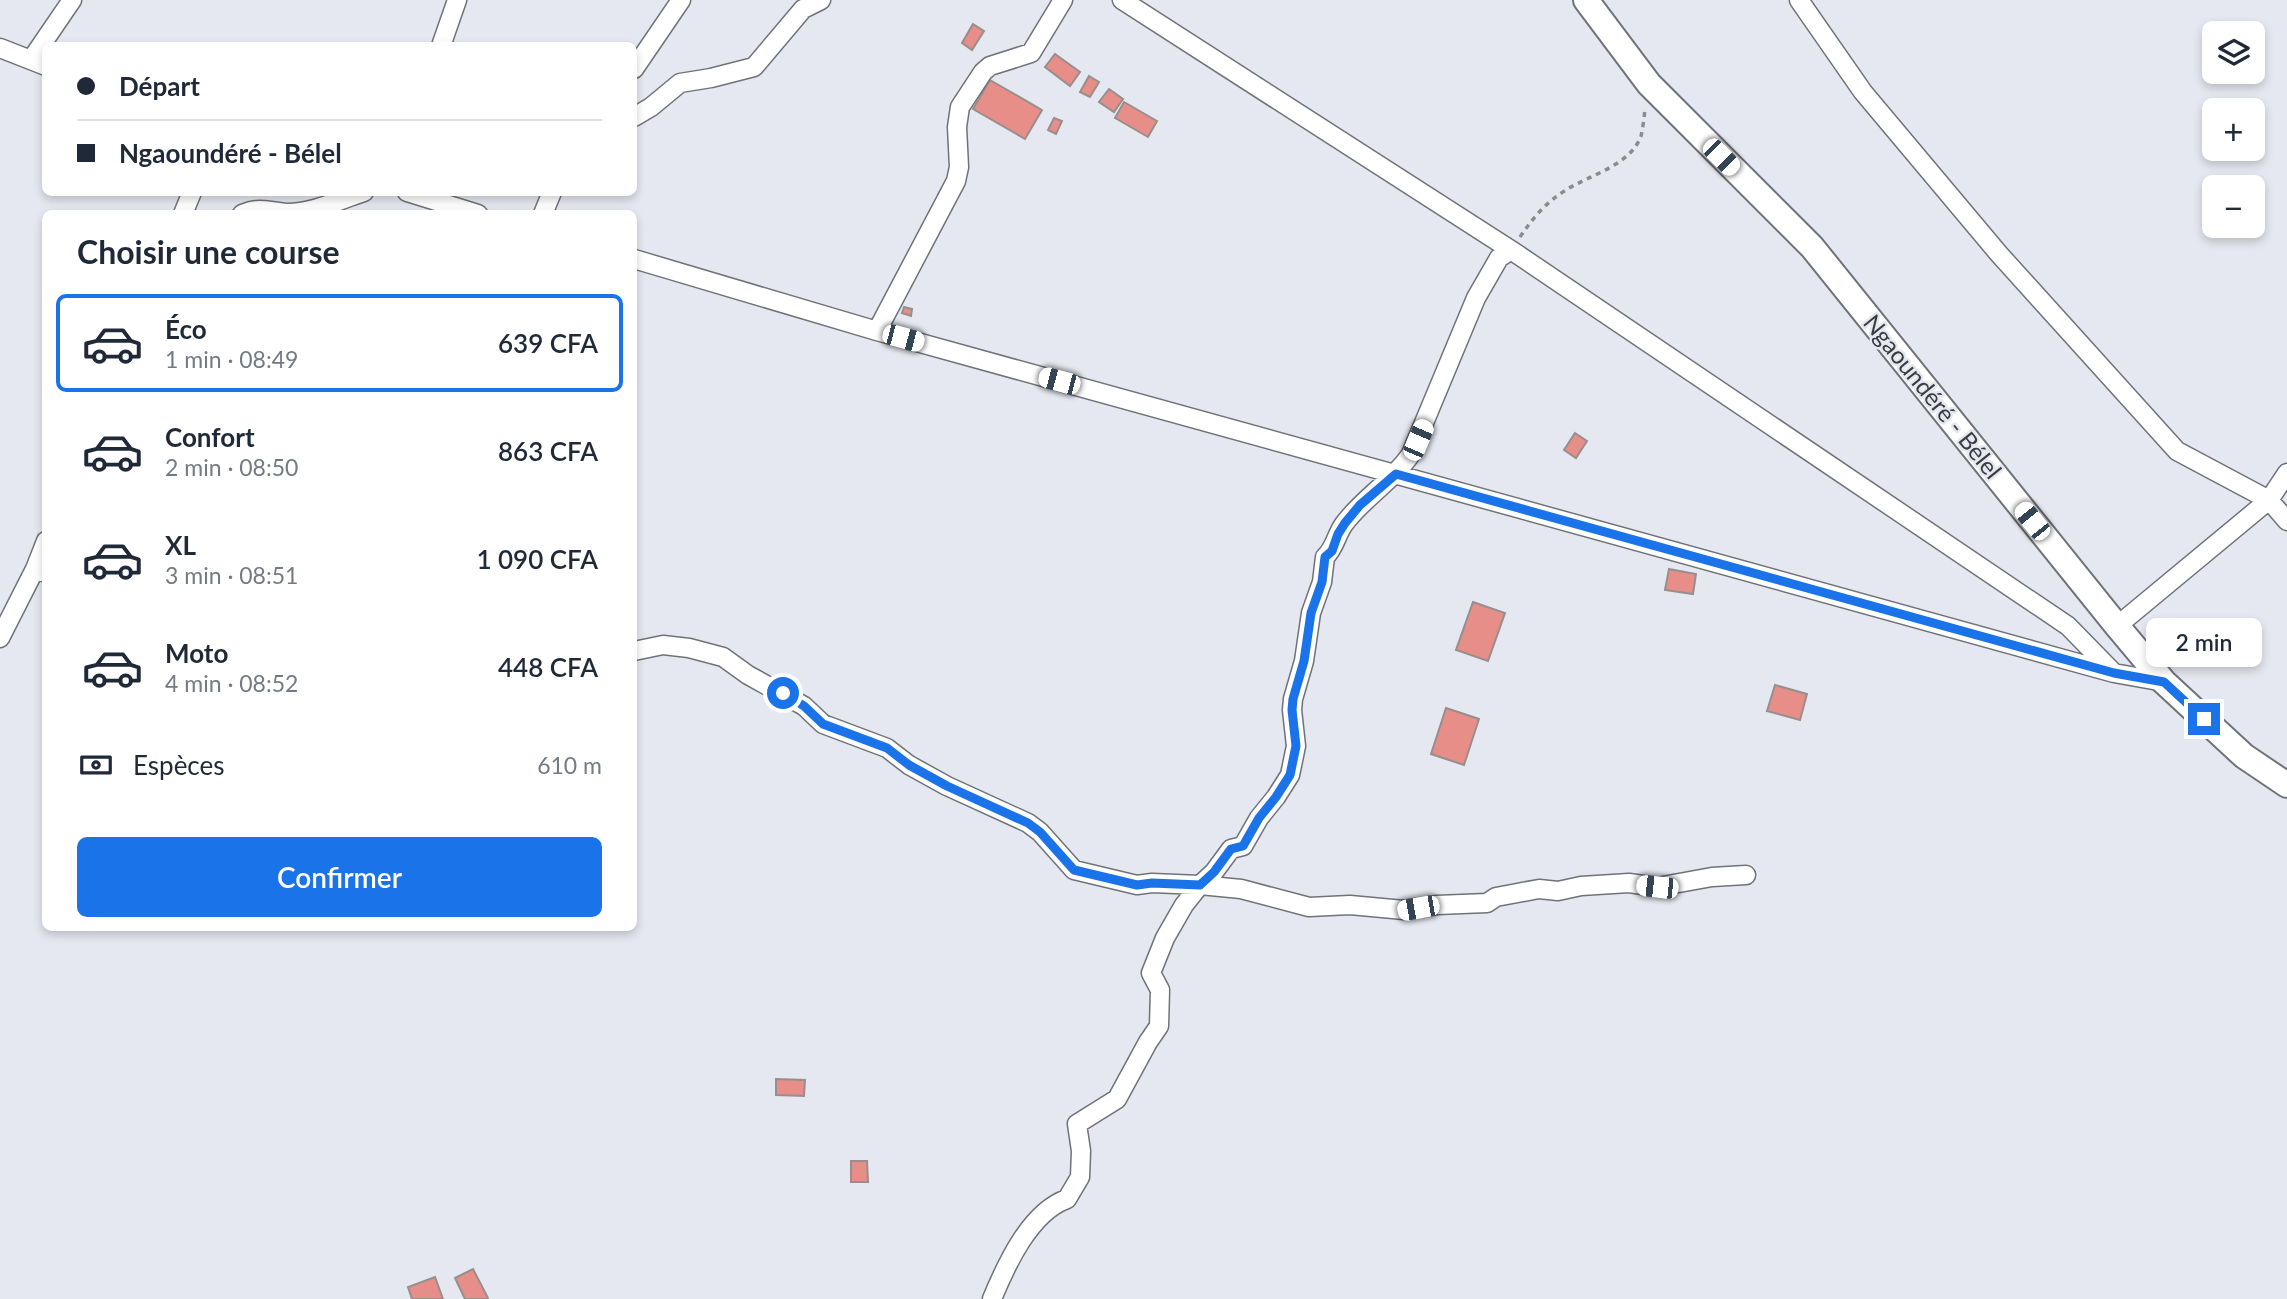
<!DOCTYPE html>
<html lang="fr">
<meta charset="utf-8">
<style>
body{margin:0;font-family:Lato,sans-serif;background:#f6f6f7;color:#1f2937;height:100vh;display:flex;flex-direction:column;font-size:26px;white-space:nowrap}
*{box-sizing:border-box;margin:0}
p{font-size:23px;color:#747a83}
.icon{flex:none;width:38px;height:38px;fill:none;stroke:currentColor;stroke-width:2;stroke-linecap:round;stroke-linejoin:round}
.map{position:relative;flex:1;overflow:hidden}
.sheet{position:absolute;left:42px;top:210px;width:595px;height:721px;display:flex;flex-direction:column;background:#fff;border-radius:10px;box-shadow:0 4px 10px #0003}
.sheet>*{flex:none}
.banner{position:absolute;left:42px;top:42px;width:595px;height:154px;border-radius:10px;box-shadow:0 4px 10px #0003;display:grid;align-content:center;height:154px;padding:0 35px;background:#fff}
.controls{position:absolute;left:2202px;top:21px;display:grid;gap:14px}
.controls a{display:grid;place-items:center;width:63px;height:63px;border-radius:10px;background:#fff;box-shadow:0 4px 10px #0003;font-size:35px}
.end{position:absolute;width:32px;height:32px;margin:-16px;border:9px solid #1a73e8;background:#fff;box-shadow:0 0 0 4px #fff}
.from{border-radius:50%}
.bubble{position:absolute;height:49px;border-radius:10px;background:#fff;box-shadow:0 4px 10px #0003;font-size:23px;font-weight:600;line-height:49px;text-align:center}
.car{position:absolute;width:21px;height:42px;margin:-21px -10px;border-radius:9px;box-shadow:0 0 5px 2px #0007;background:linear-gradient(#fff 24%,#345 0 40%,#fff 0 76%,#345 0 86%,#fff 0)}
.banner b{display:flex;align-items:center;gap:24px;height:66px;font-size:26px}
.banner b+b{border-top:2px solid #e0e1e3}
.banner i{width:18px;height:18px;background:#1f2937}
ul{padding:0;list-style:none}
li{display:flex;align-items:center;gap:21px;height:98px;margin:0 14px 10px;padding:0 21px;border:4px solid transparent;border-radius:10px}
li div{flex:1}
li b{display:block;font-size:26px}
li em{font-style:normal;font-weight:600}
li.selected{border-color:#1a73e8}
li>.icon{width:63px;height:63px;stroke-width:1.5}
h2{padding:0 35px;font-size:32px;line-height:84px}
.pay{display:flex;align-items:center;gap:18px;height:77px;padding:0 35px;font-size:26px}
.pay p{margin-inline-start:auto}
.cta{display:flex;gap:14px;margin-top:auto;padding:14px 35px}
.cta a{flex:1;height:80px;border-radius:10px;background:#1a73e8;color:#fff;font-size:28px;font-weight:600;line-height:80px;text-align:center}
.map>svg:first-child{display:block}
.building{fill:#e68e87;stroke:#978e8d;stroke-width:2}
.lines{fill:none;stroke-linecap:round;stroke-linejoin:round}
.minor-casing{stroke:#707279;stroke-width:21}
.secondary-casing{stroke:#707279;stroke-width:28}
.path{stroke:#8a8b91;stroke-width:3.5;stroke-dasharray:5 5;stroke-linecap:butt}
.minor{stroke:#fff;stroke-width:18}
.secondary{stroke:#fff;stroke-width:24}
.route{stroke:#1a73e8;stroke-width:9}
.labels{text-anchor:middle;stroke-width:5;stroke-linejoin:round;paint-order:stroke}
.street-label{font-size:24px;fill:#3a3b3e;stroke:#e6e8f1}
</style>
<div class="map">
<svg width="2287" height="1299" viewBox="0 0 2287 1299">
<rect width="100%" height="100%" fill="#e6e8f1"/>
<path class="building" d="M 973,24 L 984,31 L 972,50 L 962,43 Z
M 1055,54 L 1080,72 L 1070,86 L 1045,67 Z
M 1089,76 L 1099,82 L 1090,97 L 1080,92 Z
M 990,80 L 1042,110 L 1025,139 L 973,109 Z
M 1109,89 L 1123,99 L 1114,112 L 1099,102 Z
M 1124,102 L 1157,121 L 1148,137 L 1115,118 Z
M 1054,118 L 1062,121 L 1056,134 L 1048,130 Z
M 904,307 L 912,309 L 911,316 L 902,313 Z
M 1575,433 L 1587,441 L 1576,458 L 1564,450 Z
M 1669,569 L 1696,574 L 1693,594 L 1665,590 Z
M 1473,602 L 1505,613 L 1488,661 L 1456,650 Z
M 1775,685 L 1807,694 L 1800,720 L 1767,711 Z
M 1446,708 L 1479,719 L 1464,765 L 1431,754 Z
M 776,1079 L 805,1080 L 804,1096 L 776,1095 Z
M 851,1161 L 867,1161 L 868,1182 L 851,1182 Z
M 473,1269 L 488,1298 L 487,1299 L 465,1299 L 455,1278 Z
M 435,1277 L 443,1299 L 412,1299 L 408,1287 Z"/>
<g class="lines">
<defs>
<path id="minor" d="M 1122,0 L 1511,250 L 2068,626 L 2112,671
M 1799,0 L 1863,92 L 1999,254 L 2177,451 L 2269,500 L 2287,521
M 441,46 L 457,0
M 0,48 L 46,66
M 31,60 L 72,0
M 634,69 L 681,0
M 634,117 L 651,107 L 680,83 L 711,78 L 754,67 L 803,9 L 821,0
M 407,192 L 478,214
M 183,214 L 192,192
M 242,214 C 262,206 268,212 287,213 C 313,213 339,200 364,192
M 543,214 L 552,192
M 634,259 L 877,331 L 2114,673 L 2164,682
M 877,331 L 956,181 L 959,167 L 957,127 L 960,107 L 983,72 L 990,66 L 1031,53 L 1063,0
M 35,569 L 46,541
M 2117,626 L 2269,500 L 2287,473
M 0,638 L 35,569 L 46,573
M 634,651 L 663,645 L 689,648 L 723,657 L 748,675 L 804,706 L 823,724 L 887,748 L 909,765 L 947,786 L 1028,823 L 1040,832 L 1074,870 L 1137,885 L 1152,883 L 1200,885 L 1214,872 L 1231,849 L 1243,846 L 1259,818 L 1276,797 L 1290,775 L 1296,746 L 1292,710 L 1293,699 L 1304,661 L 1311,613 L 1322,582 L 1325,557 C 1335,548 1336,535 1344,524 C 1363,498 1393,481 1411,454 L 1476,298 L 1499,258 L 1511,250
M 992,1299 C 1006,1265 1030,1212 1067,1199 L 1080,1177 L 1081,1151 L 1077,1124 L 1117,1099 L 1148,1042 L 1159,1026 L 1160,990 L 1151,973 L 1165,938 L 1184,905 L 1200,885 L 1241,889 L 1309,907 L 1350,905 L 1404,910 L 1437,905 L 1487,903 L 1496,897 L 1539,889 L 1558,891 L 1581,886 L 1629,883 L 1657,887 L 1712,877 L 1746,875"/>
<path id="secondary" d="M 1586,0 L 1649,84 L 1812,247 L 2117,626 L 2164,682 L 2244,756 L 2287,785"/>
</defs>
<use href="#minor" class="minor-casing"/>
<use href="#secondary" class="secondary-casing"/>
<path class="path" d="M 1520,237 C 1533,218 1546,202 1566,190 C 1589,175 1630,166 1641,136 C 1643,128 1644,118 1645,109"/>
<use href="#minor" class="minor"/>
<use href="#secondary" class="secondary"/>
</g>
<g class="lines">
<path class="route" d="M 783,693 L 804,706 L 823,724 L 887,748 L 909,765 L 947,786 L 1028,823 L 1040,832 L 1074,870 L 1137,885 L 1152,883 L 1200,885 L 1214,872 L 1231,849 L 1243,846 L 1259,818 L 1276,797 L 1290,775 L 1296,746 L 1292,710 L 1293,699 L 1304,661 L 1311,613 L 1322,582 L 1325,557 L 1332,551 L 1338,534 L 1345,523 L 1360,505 L 1396,474 L 2114,673 L 2164,682 L 2204,719"/>
</g>
<g class="labels">
<g class="street-label">
<text transform="translate(1932 397) rotate(51)" y="8">Ngaoundéré - Bélel</text>
</g>
</g>
</svg>
<div class="controls">
<a><svg class="icon" aria-label="layers" viewBox="0 0 24 24"><path d="M12 4l9 5-9 5-9-5zM3 14l9 5 9-5"/></svg></a>
<a>+</a>
<a>−</a>
</div>
<i class="end from" style="left:783px;top:693px"></i>
<i class="end" style="left:2204px;top:719px"></i>
<div class="bubble" style="left:2146px;top:618px;width:116px">2 min</div>
<i class="car" style="left:1721px;top:157px;rotate:135deg"></i>
<i class="car" style="left:903px;top:338px;rotate:105deg"></i>
<i class="car" style="left:1059px;top:381px;rotate:285deg"></i>
<i class="car" style="left:1418px;top:440px;rotate:23deg"></i>
<i class="car" style="left:2032px;top:521px;rotate:321deg"></i>
<i class="car" style="left:1657px;top:887px;rotate:276deg"></i>
<i class="car" style="left:1418px;top:908px;rotate:260deg"></i>
<div class="banner">
<b><i class="from"></i>Départ</b>
<b><i></i>Ngaoundéré - Bélel</b>
</div>
<section class="sheet">
<h2>Choisir une course</h2>
<ul>
<li class="selected"><svg class="icon" aria-label="car" viewBox="0 0 24 24"><path d="M5 17H2v-5l4-1 3-4h7l3 4 3 1v5h-3M9 17h6M6 11h13"/><circle cx="7" cy="17" r="2"/><circle cx="17" cy="17" r="2"/></svg><div><b>Éco</b><p>1 min · 08:49</p></div><em>639 CFA</em></li>
<li><svg class="icon" aria-label="car" viewBox="0 0 24 24"><path d="M5 17H2v-5l4-1 3-4h7l3 4 3 1v5h-3M9 17h6M6 11h13"/><circle cx="7" cy="17" r="2"/><circle cx="17" cy="17" r="2"/></svg><div><b>Confort</b><p>2 min · 08:50</p></div><em>863 CFA</em></li>
<li><svg class="icon" aria-label="car" viewBox="0 0 24 24"><path d="M5 17H2v-5l4-1 3-4h7l3 4 3 1v5h-3M9 17h6M6 11h13"/><circle cx="7" cy="17" r="2"/><circle cx="17" cy="17" r="2"/></svg><div><b>XL</b><p>3 min · 08:51</p></div><em>1 090 CFA</em></li>
<li><svg class="icon" aria-label="car" viewBox="0 0 24 24"><path d="M5 17H2v-5l4-1 3-4h7l3 4 3 1v5h-3M9 17h6M6 11h13"/><circle cx="7" cy="17" r="2"/><circle cx="17" cy="17" r="2"/></svg><div><b>Moto</b><p>4 min · 08:52</p></div><em>448 CFA</em></li>
</ul>
<div class="pay"><svg class="icon" aria-label="cash" viewBox="0 0 24 24"><path d="M3 7h18v10H3z"/><circle cx="12" cy="12" r="2"/></svg>Espèces<p>610 m</p></div>
<div class="cta"><a>Confirmer</a></div>
</section>
</div>
